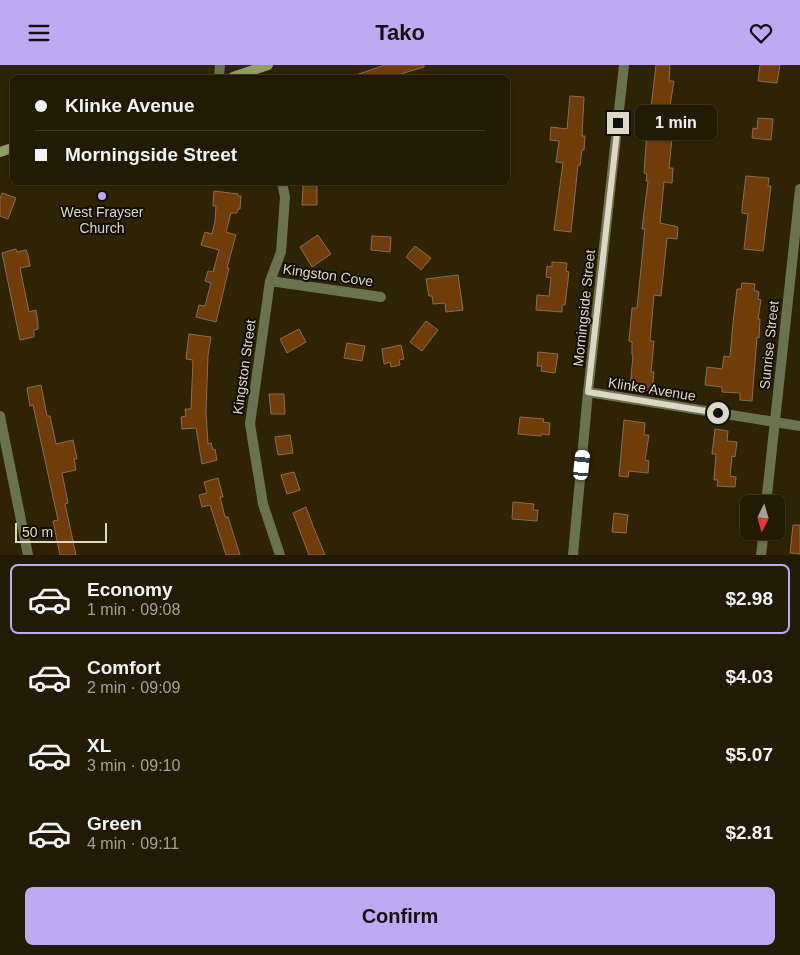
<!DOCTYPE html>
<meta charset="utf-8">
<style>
body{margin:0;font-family:Arial,sans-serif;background:#2b230e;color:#f1f3f6;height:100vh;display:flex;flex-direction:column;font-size:19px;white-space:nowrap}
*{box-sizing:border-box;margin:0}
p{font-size:16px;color:#a3a19a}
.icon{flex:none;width:28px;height:28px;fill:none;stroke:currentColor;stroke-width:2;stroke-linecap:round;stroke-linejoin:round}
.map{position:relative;height:490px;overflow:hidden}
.panel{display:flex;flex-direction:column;background:#231a04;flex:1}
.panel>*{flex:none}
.hud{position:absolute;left:10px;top:10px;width:500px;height:110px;border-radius:8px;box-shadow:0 1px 4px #0004,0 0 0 1px #403826;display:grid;align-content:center;height:110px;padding:0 25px;background:#231a04}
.needle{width:32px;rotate:185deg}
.controls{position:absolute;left:740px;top:430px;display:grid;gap:10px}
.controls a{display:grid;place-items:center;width:45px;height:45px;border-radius:8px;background:#231a04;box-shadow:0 1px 4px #0004,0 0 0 1px #403826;font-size:25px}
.scale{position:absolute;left:15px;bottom:12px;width:92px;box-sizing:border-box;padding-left:5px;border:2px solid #dfd7c6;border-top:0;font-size:14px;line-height:18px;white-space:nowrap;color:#dfd7c6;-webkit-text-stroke:4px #130e03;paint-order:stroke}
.end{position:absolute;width:22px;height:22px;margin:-11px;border:6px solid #dfd7c6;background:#111;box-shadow:0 0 0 2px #111}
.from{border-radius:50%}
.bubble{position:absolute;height:35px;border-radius:8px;background:#231a04;box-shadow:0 1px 4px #0004,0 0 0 1px #403826;font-size:16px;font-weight:700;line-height:35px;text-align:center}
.car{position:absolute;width:15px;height:30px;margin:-15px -8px;border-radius:6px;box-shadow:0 0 4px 1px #0007;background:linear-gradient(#fff 24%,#345 0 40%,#fff 0 76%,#345 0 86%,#fff 0)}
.hud b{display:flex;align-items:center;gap:18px;height:48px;font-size:19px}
.hud b+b{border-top:1px solid #403826}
.hud i{width:12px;height:12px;background:#f1f3f6}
ul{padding:9px 0 0;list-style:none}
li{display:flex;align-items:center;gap:15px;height:70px;margin:0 10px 8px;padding:0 15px;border:2px solid transparent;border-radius:8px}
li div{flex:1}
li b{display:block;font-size:19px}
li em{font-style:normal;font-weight:700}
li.active{border-color:#c0a8f3}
li>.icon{width:45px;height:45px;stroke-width:1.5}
.primary-button{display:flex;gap:10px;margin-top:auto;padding:10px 25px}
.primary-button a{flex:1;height:58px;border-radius:8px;background:#c0a8f3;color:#111;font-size:20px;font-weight:700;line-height:58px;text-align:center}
header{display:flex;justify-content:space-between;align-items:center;height:65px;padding:0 25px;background:#c0a8f3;color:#111;font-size:22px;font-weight:700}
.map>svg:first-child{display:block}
.building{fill:#703c07;stroke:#8a6d58}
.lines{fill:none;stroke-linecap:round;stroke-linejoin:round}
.minor{stroke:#6b724f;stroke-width:10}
.secondary{stroke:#939e64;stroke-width:10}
.route{stroke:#dfd7c6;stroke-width:6}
.poi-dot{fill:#c0a8f3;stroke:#130e03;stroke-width:2}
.labels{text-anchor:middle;stroke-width:4;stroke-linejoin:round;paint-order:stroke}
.poi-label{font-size:14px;fill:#dfd7c6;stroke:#130e03}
.street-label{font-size:14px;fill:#dfd7c6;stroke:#130e03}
</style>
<header><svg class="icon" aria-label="menu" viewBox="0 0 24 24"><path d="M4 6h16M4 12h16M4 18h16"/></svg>Tako<svg class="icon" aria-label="heart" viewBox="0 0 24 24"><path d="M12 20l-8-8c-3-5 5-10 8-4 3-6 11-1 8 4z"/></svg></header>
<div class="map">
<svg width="800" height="490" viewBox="0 0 800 490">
<rect width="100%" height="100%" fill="#2f2305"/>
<path class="building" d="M 385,0 L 424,0 L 424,2 L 401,9 L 402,12 L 353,12 L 353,11 Z
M 656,0 L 670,0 L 669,16 L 674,16 L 668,53 L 674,54 L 669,103 L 673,103 L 672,118 L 664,117 L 660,158 L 678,162 L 677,174 L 667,173 L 661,231 L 654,230 L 650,276 L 654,276 L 651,307 L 654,307 L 652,326 L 630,323 L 633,290 L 632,290 L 632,277 L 629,276 L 632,243 L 637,243 L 644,173 L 645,164 L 642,164 L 648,116 L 646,116 L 647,109 L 644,108 L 648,51 L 650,51 Z
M 760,0 L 780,0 L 777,18 L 758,16 Z
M 570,31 L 584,32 L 582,71 L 585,71 L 584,85 L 582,85 L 580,100 L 578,100 L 571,167 L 554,165 L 563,98 L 556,97 L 559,76 L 550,75 L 551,62 L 567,64 Z
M 758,53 L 773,54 L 771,75 L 752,73 L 753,63 L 757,64 Z
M 746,111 L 769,113 L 768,121 L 771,121 L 763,186 L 744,184 L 748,149 L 742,148 L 742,143 Z
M 303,121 L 317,121 L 317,140 L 302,140 Z
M 214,126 L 238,129 L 238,131 L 241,131 L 240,144 L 238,144 L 237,148 L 231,148 L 226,167 L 236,170 L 227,203 L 229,203 L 216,257 L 196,252 L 199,240 L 205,241 L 211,218 L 205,216 L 208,206 L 213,207 L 219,185 L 201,180 L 205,167 L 212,169 L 215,156 L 216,141 L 213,141 Z
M 2,128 L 16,133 L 8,154 L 0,151 L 0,134 Z
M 318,170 L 331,189 L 312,202 L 300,182 Z
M 372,171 L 391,172 L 390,187 L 371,185 Z
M 415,181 L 431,193 L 421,205 L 406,192 Z
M 16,184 L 17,187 L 26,185 L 28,190 L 30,201 L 20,203 L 29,247 L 36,245 L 38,258 L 38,264 L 34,265 L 34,272 L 20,275 L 2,188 Z
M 552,197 L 567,198 L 566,206 L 569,207 L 565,240 L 562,240 L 562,247 L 536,245 L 537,230 L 549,231 L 551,213 L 546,212 L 547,201 L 552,202 Z
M 458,210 L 463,245 L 446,247 L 445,238 L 433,239 L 432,231 L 429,231 L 426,214 Z
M 742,218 L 755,219 L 754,225 L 759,227 L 758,234 L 761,235 L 758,254 L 760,254 L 759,273 L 757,272 L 752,336 L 740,335 L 740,328 L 722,327 L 722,322 L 705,320 L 707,302 L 722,304 L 724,291 L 730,292 L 733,258 L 737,224 L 741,224 Z
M 426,256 L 438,265 L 422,286 L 410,277 Z
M 299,264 L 306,277 L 287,288 L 280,274 Z
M 189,269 L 211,272 L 208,290 L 206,346 L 208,379 L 211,378 L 213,385 L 215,384 L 217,395 L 202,399 L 196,363 L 182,364 L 181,352 L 186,351 L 185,344 L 191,344 L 193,295 L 186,294 Z
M 347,278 L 365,281 L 362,296 L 344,293 Z
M 401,280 L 404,294 L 399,295 L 400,300 L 391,302 L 390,297 L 384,299 L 382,284 Z
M 538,287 L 558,289 L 555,308 L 541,306 L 542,301 L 537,301 Z
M 41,320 L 47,351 L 50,351 L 56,379 L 73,375 L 77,394 L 74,394 L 76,405 L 62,408 L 68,438 L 65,439 L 76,490 L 60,490 L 53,456 L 58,455 L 33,340 L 30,341 L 27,323 Z
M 269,329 L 284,329 L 285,349 L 271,349 Z
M 520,352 L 544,354 L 543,357 L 550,358 L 549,370 L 541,369 L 541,371 L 518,369 Z
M 624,355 L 645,358 L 644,370 L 649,370 L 645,395 L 649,396 L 648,408 L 629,406 L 628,412 L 619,411 Z
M 715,364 L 728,366 L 727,376 L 737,377 L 735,392 L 732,391 L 730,411 L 736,412 L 735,422 L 717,421 L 718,415 L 714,415 L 716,389 L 712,389 Z
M 290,370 L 293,388 L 278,390 L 275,372 Z
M 294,407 L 300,425 L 287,429 L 281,410 Z
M 218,413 L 223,432 L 220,432 L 225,452 L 228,452 L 240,490 L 226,490 L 210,440 L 202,442 L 199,430 L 207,428 L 204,417 Z
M 513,437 L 534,439 L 533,445 L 538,445 L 537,456 L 512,454 Z
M 306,442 L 313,461 L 325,490 L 309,490 L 293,448 Z
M 614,448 L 628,450 L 626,468 L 612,467 Z
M 793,460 L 800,460 L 800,489 L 790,488 Z"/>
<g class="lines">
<path class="minor" d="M 219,12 L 220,0
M 270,216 L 381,232
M 588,327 L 800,361
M 0,351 L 28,490
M 766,439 L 800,124
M 280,490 L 263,439 L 250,359 L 270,216 L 281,187 L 285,132 L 282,118
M 573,490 L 588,327 L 624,0
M 761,490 L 764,466"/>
<path class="secondary" d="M 233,12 L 268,0
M 0,87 L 12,83"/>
</g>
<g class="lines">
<path class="route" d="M 618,58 L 588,327 L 718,348"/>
</g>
<circle class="poi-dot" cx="102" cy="131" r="5"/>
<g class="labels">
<g class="poi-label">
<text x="102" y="152">West Frayser<tspan x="102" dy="16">Church</tspan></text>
</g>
<g class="street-label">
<text transform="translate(328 210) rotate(8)" y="5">Kingston Cove</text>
<text transform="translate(584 243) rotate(-84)" y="5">Morningside Street</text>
<text transform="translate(769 280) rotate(-84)" y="5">Sunrise Street</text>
<text transform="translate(244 302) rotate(-82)" y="5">Kingston Street</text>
<text transform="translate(652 324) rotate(9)" y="5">Klinke Avenue</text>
</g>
</g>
</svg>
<div class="controls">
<a><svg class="needle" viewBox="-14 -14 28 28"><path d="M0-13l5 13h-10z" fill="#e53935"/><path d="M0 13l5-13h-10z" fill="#a3a19a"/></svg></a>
</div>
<div class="scale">50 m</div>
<i class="end from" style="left:718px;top:348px"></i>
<i class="end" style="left:618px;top:58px"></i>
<div class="bubble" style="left:635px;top:40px;width:82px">1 min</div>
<i class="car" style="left:582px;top:400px;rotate:6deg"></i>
<div class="hud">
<b><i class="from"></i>Klinke Avenue</b>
<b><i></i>Morningside Street</b>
</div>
</div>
<section class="panel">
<ul>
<li class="active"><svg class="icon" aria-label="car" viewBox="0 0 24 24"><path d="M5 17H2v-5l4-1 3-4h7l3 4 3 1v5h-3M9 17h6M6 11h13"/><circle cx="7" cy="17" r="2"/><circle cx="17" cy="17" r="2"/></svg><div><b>Economy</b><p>1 min · 09:08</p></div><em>$2.98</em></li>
<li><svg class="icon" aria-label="car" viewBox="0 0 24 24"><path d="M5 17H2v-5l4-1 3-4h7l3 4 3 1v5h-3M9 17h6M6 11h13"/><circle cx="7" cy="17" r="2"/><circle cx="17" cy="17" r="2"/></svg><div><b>Comfort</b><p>2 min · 09:09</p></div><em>$4.03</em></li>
<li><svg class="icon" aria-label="car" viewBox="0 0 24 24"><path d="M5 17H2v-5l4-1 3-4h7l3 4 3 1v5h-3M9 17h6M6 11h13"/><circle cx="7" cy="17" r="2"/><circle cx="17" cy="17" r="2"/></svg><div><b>XL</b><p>3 min · 09:10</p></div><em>$5.07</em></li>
<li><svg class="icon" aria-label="car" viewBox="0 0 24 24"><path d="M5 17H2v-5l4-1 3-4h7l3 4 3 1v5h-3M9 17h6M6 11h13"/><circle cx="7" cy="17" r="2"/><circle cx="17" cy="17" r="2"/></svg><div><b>Green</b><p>4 min · 09:11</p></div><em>$2.81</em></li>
</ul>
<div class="primary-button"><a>Confirm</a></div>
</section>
